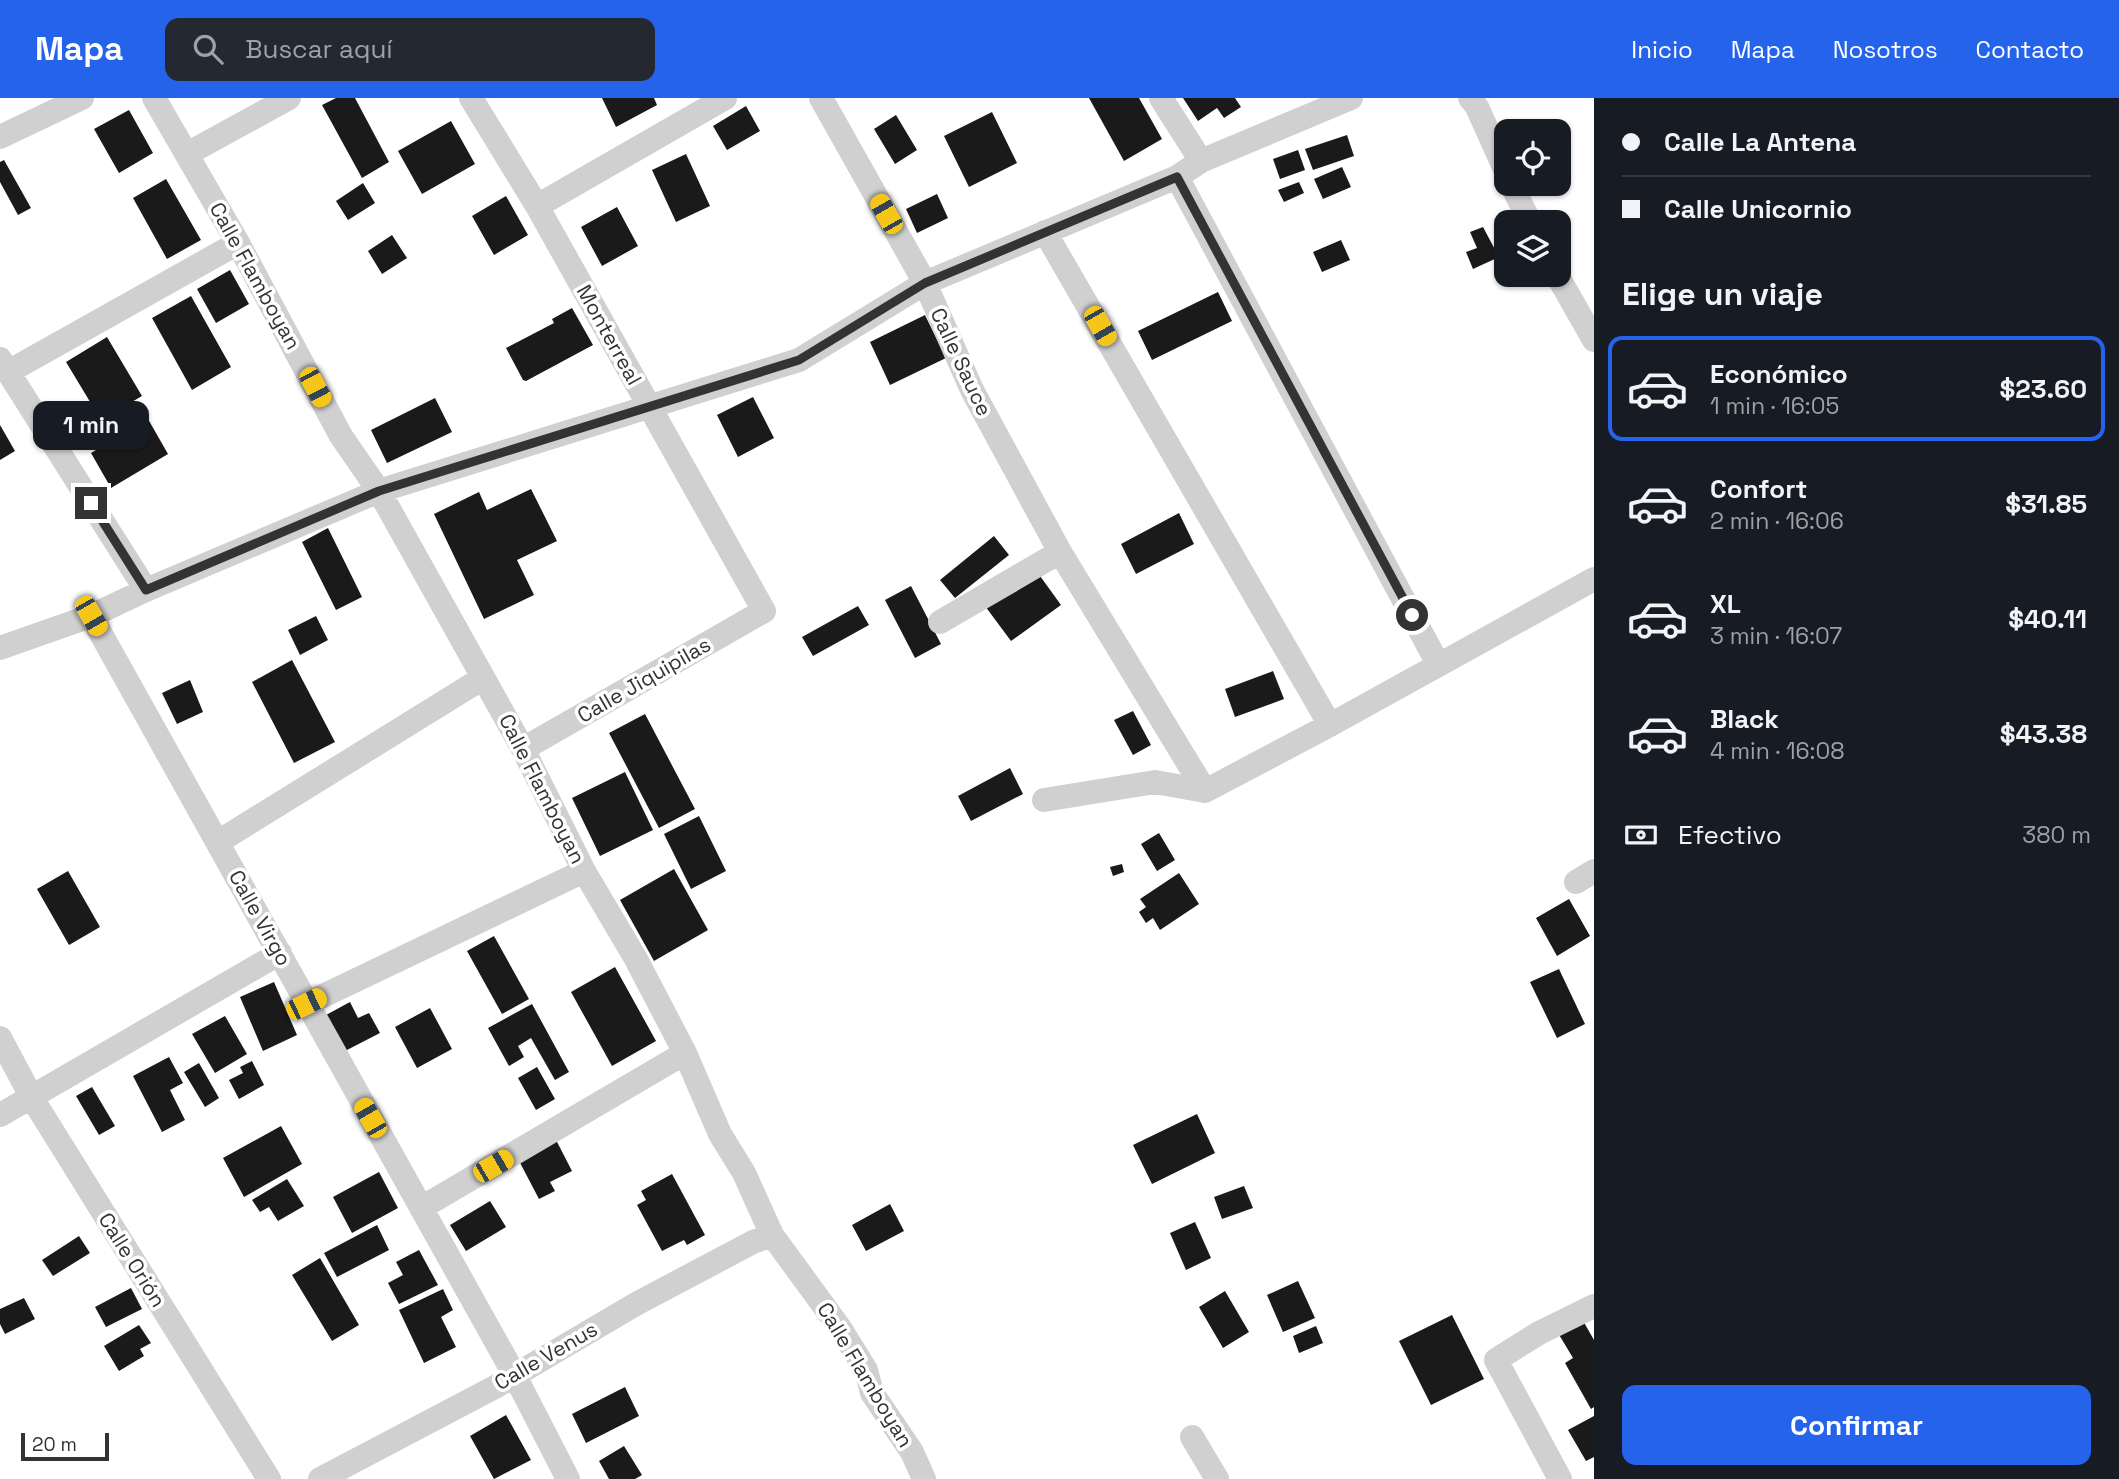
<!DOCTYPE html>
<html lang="es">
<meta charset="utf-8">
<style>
body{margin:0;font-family:"Space Grotesk",sans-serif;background:#242831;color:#f1f3f6;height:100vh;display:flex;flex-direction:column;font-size:26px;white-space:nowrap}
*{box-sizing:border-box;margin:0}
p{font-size:23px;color:#9ea1a6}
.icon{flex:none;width:38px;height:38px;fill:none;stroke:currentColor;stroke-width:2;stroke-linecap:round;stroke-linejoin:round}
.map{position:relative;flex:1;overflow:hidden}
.side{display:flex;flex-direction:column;background:#171b24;width:525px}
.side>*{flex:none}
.guide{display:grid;align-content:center;height:154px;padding:0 28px;background:#171b24}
.fabs{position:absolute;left:1494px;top:21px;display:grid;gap:14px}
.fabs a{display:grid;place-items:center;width:77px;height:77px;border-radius:14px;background:#171b24;box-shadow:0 2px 5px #0004;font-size:35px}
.scale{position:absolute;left:21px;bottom:18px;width:88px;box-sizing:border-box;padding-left:7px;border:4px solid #333;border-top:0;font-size:19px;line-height:24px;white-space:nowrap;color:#333;-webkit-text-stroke:5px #fff;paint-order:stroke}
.end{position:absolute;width:32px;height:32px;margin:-16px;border:9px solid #333;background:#fff;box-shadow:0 0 0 4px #fff}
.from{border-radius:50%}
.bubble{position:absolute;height:49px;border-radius:14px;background:#171b24;box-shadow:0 2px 5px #0004;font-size:23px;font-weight:800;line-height:49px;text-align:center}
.car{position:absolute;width:21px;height:42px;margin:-21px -10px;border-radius:9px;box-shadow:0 0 5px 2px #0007;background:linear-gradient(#f5c518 24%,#345 0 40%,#f5c518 0 76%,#345 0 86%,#f5c518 0)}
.guide b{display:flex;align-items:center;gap:24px;height:66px;font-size:26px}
.guide b+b{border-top:2px solid #363941}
.guide i{width:18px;height:18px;background:#f1f3f6}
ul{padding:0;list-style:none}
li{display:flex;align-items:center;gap:21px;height:105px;margin:0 14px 10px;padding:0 14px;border:4px solid transparent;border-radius:14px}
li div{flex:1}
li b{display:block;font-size:26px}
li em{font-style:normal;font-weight:800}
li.current{border-color:#2563eb}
li>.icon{width:63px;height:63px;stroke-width:1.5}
h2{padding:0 28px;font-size:32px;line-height:84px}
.pay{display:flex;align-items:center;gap:18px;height:77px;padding:0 28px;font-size:26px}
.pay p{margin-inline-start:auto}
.action{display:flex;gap:14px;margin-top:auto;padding:14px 28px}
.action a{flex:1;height:80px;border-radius:14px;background:#2563eb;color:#fff;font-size:28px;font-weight:800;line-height:80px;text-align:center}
header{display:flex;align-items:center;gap:42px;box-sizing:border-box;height:98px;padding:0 35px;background:#2563eb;color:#fff}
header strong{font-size:33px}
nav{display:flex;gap:38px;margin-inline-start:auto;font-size:24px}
.search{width:490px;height:63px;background:#242831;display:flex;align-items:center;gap:18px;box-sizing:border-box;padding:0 24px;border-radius:14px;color:#9ea1a6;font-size:26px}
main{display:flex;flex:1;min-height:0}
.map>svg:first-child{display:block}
.building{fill:#1a1a1a}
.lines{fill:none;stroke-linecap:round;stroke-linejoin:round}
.minor{stroke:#d0d0d0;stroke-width:24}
.route{stroke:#333;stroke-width:9}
.labels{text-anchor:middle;stroke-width:7;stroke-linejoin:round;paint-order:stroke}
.street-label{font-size:21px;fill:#333;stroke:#fff}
</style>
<header>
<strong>Mapa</strong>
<div class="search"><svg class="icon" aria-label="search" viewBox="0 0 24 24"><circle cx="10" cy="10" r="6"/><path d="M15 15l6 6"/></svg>Buscar aquí</div>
<nav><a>Inicio</a><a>Mapa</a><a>Nosotros</a><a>Contacto</a></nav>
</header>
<main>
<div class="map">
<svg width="1594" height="1381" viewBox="0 0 1594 1381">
<rect width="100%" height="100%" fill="#fff"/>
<path class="building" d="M 336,0 L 355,0 L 389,64 L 362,80 L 322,7 Z
M 602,0 L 654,0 L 657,7 L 616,29 Z
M 1089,0 L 1139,0 L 1162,41 L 1124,63 Z
M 1183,0 L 1235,0 L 1241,9 L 1224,20 L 1217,10 L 1198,23 Z
M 746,8 L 760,33 L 727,52 L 713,28 Z
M 129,12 L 153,55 L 119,75 L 94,31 Z
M 992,14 L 1017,65 L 969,89 L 944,38 Z
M 896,17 L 917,52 L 895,66 L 874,31 Z
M 451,23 L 475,66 L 422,96 L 398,53 Z
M 1347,37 L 1354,58 L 1313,72 L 1305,51 Z
M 1298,52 L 1305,72 L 1280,81 L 1273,61 Z
M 686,56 L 710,108 L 676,124 L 652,72 Z
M 4,62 L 31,110 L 18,117 L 0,84 L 0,64 Z
M 1342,69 L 1351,89 L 1323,101 L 1314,81 Z
M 166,81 L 201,142 L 167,161 L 133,100 Z
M 1299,84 L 1304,95 L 1284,104 L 1278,92 Z
M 363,85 L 375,105 L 348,122 L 336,103 Z
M 937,96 L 948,120 L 917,135 L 906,111 Z
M 506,98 L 528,137 L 494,157 L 472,118 Z
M 617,109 L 638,148 L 602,168 L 581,129 Z
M 1483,129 L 1499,159 L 1473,171 L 1466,154 L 1477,150 L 1470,134 Z
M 392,137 L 407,160 L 382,176 L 368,153 Z
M 1341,142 L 1350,162 L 1322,174 L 1313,154 Z
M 230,172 L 249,206 L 216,225 L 197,191 Z
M 1218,194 L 1232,223 L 1152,262 L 1138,233 Z
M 191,198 L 231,269 L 192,292 L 152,220 Z
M 572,210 L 593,247 L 526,283 L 523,282 L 506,250 L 554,225 L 552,221 Z
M 925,217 L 946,260 L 890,287 L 870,244 Z
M 107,239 L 142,298 L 101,322 L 66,264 Z
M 753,299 L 774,340 L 738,359 L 717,317 Z
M 435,300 L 452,334 L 387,365 L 371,332 Z
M 148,321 L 168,356 L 111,390 L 91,355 Z
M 0,327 L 15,353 L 0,362 Z
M 531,391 L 557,443 L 517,462 L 534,497 L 484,521 L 434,416 L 479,394 L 487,412 Z
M 1179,415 L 1194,446 L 1136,476 L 1121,446 Z
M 328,430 L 362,499 L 336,512 L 302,444 Z
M 994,438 L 1009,457 L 955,500 L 940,482 Z
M 1035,471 L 1061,507 L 1011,543 L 985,508 Z
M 911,488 L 941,546 L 915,560 L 885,502 Z
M 858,508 L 869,527 L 813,558 L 802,539 Z
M 316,518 L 328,542 L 300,557 L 288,532 Z
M 292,562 L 335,644 L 294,665 L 252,584 Z
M 1273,573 L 1284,601 L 1235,619 L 1225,591 Z
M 190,582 L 203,614 L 177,626 L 162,595 Z
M 1133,613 L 1151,647 L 1133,657 L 1114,622 Z
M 645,616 L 695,711 L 659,730 L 609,635 Z
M 1010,670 L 1023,696 L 971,723 L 958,698 Z
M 625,674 L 653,732 L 600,758 L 572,700 Z
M 699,718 L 726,773 L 691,791 L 664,736 Z
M 1159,735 L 1175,762 L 1157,773 L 1141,746 Z
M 1122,766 L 1124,774 L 1113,778 L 1110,769 Z
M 674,771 L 708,832 L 654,863 L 620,802 Z
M 68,773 L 100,829 L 69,847 L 37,791 Z
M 1179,775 L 1199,806 L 1160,832 L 1153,820 L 1146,825 L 1139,814 L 1146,809 L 1140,801 Z
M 1569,801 L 1590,838 L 1557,858 L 1536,820 Z
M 494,838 L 529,901 L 502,916 L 467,853 Z
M 615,869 L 656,943 L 612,968 L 571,894 Z
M 1559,871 L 1585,926 L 1557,940 L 1530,884 Z
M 274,884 L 297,937 L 263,953 L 240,899 Z
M 350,904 L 358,920 L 369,915 L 380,935 L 345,953 L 326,917 Z
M 532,906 L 569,974 L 555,982 L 531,940 L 518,948 L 524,959 L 509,968 L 488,930 Z
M 430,910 L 452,951 L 417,970 L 395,929 Z
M 225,918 L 247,956 L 215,975 L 192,936 Z
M 169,959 L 183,985 L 170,992 L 185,1022 L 162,1034 L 133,978 Z
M 252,963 L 264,987 L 239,1001 L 229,982 L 243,975 L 240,969 Z
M 199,965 L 219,1000 L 205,1009 L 184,974 Z
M 537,969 L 555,1001 L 536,1012 L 518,980 Z
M 92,989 L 115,1028 L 99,1037 L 76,998 Z
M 1197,1016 L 1215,1055 L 1152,1086 L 1133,1047 Z
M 281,1028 L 302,1066 L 244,1099 L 223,1060 Z
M 555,1040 L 572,1073 L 550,1084 L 555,1093 L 539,1101 L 517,1059 Z
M 379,1074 L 398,1110 L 352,1135 L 333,1099 Z
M 672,1076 L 705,1137 L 687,1147 L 684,1142 L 662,1153 L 637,1107 L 646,1102 L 641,1093 Z
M 287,1081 L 304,1108 L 278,1123 L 269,1109 L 260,1114 L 252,1102 Z
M 1244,1088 L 1253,1110 L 1222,1121 L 1214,1099 Z
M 490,1103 L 506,1129 L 466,1153 L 450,1127 Z
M 890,1106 L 904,1133 L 866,1153 L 852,1127 Z
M 1195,1124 L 1211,1160 L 1186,1172 L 1170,1135 Z
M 377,1127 L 389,1152 L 337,1179 L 324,1155 Z
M 79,1138 L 90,1155 L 53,1178 L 42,1162 Z
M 419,1152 L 438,1187 L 399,1206 L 388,1185 L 403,1177 L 396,1164 Z
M 320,1160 L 359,1227 L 332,1243 L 292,1177 Z
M 1298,1183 L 1315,1220 L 1283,1234 L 1267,1197 Z
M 131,1190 L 142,1211 L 106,1229 L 95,1209 Z
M 443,1191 L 453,1212 L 441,1219 L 456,1249 L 424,1265 L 399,1212 Z
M 1225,1193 L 1249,1234 L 1223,1250 L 1199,1209 Z
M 24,1200 L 35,1221 L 5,1236 L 0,1226 L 0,1211 Z
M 1452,1217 L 1484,1281 L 1431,1307 L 1399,1243 Z
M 1582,1221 L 1594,1242 L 1594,1309 L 1591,1311 L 1565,1265 L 1573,1260 L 1558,1235 Z
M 139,1227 L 151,1245 L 140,1251 L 144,1258 L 119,1273 L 104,1248 Z
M 1316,1228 L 1323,1245 L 1299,1255 L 1293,1238 Z
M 625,1289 L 639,1318 L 586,1345 L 572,1316 Z
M 506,1317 L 531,1362 L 494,1381 L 470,1338 Z
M 1594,1318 L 1594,1359 L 1586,1363 L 1568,1332 Z
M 624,1348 L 642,1377 L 635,1381 L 609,1381 L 599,1363 Z"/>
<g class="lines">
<path class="minor" d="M 154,0 L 238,145 L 341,338 L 379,393 L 523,651 L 584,773 L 636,861 L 685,955 L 720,1036 L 744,1075 L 772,1137 L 840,1230 L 866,1272 L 872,1295 L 912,1354 L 924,1381
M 471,0 L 537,108 L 764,513 L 523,651
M 821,0 L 925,185 L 972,292 L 1060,454 L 1205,693
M 1161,0 L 1201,63
M 1470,0 L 1477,9 L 1507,76
M 0,39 L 82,0
M 187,56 L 289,0
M 1177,79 L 1438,566
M 1511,86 L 1530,124
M 537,108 L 725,0
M 1045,134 L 1330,627
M 1557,177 L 1594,242
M 0,261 L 146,492
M 8,274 L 238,145
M 91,518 L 514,1276 L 568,1381
M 940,524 L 1060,454
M 0,550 L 91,518 L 146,492 L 379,393 L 799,262 L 925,185 L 1177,79 L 1201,63 L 1351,0
M 1044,702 L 1155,684 L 1205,693 L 1330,627 L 1594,481
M 218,744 L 483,580
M 1576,784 L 1594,773
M 306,906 L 584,773
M 0,940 L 32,1000 L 269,1381
M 0,1017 L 280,855
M 421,1110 L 685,955
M 1192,1339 L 1217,1381
M 320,1381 L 495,1289 L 636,1206 L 753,1144 L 772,1137
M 1560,1381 L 1496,1262 L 1539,1235 L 1594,1208"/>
</g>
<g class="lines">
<path class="route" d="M 91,405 L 146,492 L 379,393 L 799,262 L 925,185 L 1177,79 L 1412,517"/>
</g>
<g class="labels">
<g class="street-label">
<text transform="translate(255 178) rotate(61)" y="7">Calle Flamboyan</text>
<text transform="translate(609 237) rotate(61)" y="7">Monterreal</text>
<text transform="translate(961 264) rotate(65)" y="7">Calle Sauce</text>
<text transform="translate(644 582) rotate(-30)" y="7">Calle Jiquipilas</text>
<text transform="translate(542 691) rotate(63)" y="7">Calle Flamboyan</text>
<text transform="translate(260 820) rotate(61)" y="7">Calle Virgo</text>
<text transform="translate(132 1162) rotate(58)" y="7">Calle Orión</text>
<text transform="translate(546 1258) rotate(-30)" y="7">Calle Venus</text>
<text transform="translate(865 1277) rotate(59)" y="7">Calle Flamboyan</text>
</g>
</g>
</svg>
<div class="fabs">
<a><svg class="icon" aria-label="locate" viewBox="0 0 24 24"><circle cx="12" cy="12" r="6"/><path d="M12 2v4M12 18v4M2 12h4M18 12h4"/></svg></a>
<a><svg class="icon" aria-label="layers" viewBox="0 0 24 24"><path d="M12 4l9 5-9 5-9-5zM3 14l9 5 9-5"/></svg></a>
</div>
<div class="scale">20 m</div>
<i class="end from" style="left:1412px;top:517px"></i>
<i class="end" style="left:91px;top:405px"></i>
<div class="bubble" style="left:33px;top:303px;width:116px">1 min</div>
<i class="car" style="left:886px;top:116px;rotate:330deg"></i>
<i class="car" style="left:1100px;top:228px;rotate:150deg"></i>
<i class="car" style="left:315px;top:289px;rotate:152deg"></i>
<i class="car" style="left:91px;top:518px;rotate:150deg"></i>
<i class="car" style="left:306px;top:906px;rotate:64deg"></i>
<i class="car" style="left:370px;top:1020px;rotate:330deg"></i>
<i class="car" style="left:493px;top:1068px;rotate:60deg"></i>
</div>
<section class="side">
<div class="guide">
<b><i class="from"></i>Calle La Antena</b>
<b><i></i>Calle Unicornio</b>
</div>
<h2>Elige un viaje</h2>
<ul>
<li class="current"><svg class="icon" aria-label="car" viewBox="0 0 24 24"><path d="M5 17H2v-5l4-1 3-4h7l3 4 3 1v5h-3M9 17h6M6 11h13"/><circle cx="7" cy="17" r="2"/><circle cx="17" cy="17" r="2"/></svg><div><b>Económico</b><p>1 min · 16:05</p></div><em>$23.60</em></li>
<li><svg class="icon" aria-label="car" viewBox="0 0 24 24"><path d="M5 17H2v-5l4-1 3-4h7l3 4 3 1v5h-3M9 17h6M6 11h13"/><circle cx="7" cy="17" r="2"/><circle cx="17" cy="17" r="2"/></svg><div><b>Confort</b><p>2 min · 16:06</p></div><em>$31.85</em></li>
<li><svg class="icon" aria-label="car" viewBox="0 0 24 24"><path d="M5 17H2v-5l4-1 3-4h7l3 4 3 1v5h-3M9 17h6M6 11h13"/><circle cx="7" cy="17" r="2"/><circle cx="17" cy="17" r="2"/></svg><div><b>XL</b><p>3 min · 16:07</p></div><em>$40.11</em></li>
<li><svg class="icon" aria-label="car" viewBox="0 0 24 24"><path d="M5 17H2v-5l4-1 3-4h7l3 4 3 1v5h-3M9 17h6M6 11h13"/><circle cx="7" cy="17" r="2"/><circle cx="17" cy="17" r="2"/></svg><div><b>Black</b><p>4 min · 16:08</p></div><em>$43.38</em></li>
</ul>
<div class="pay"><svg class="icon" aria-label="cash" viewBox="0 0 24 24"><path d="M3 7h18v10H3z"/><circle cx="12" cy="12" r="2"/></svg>Efectivo<p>380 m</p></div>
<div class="action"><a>Confirmar</a></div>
</section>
</main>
